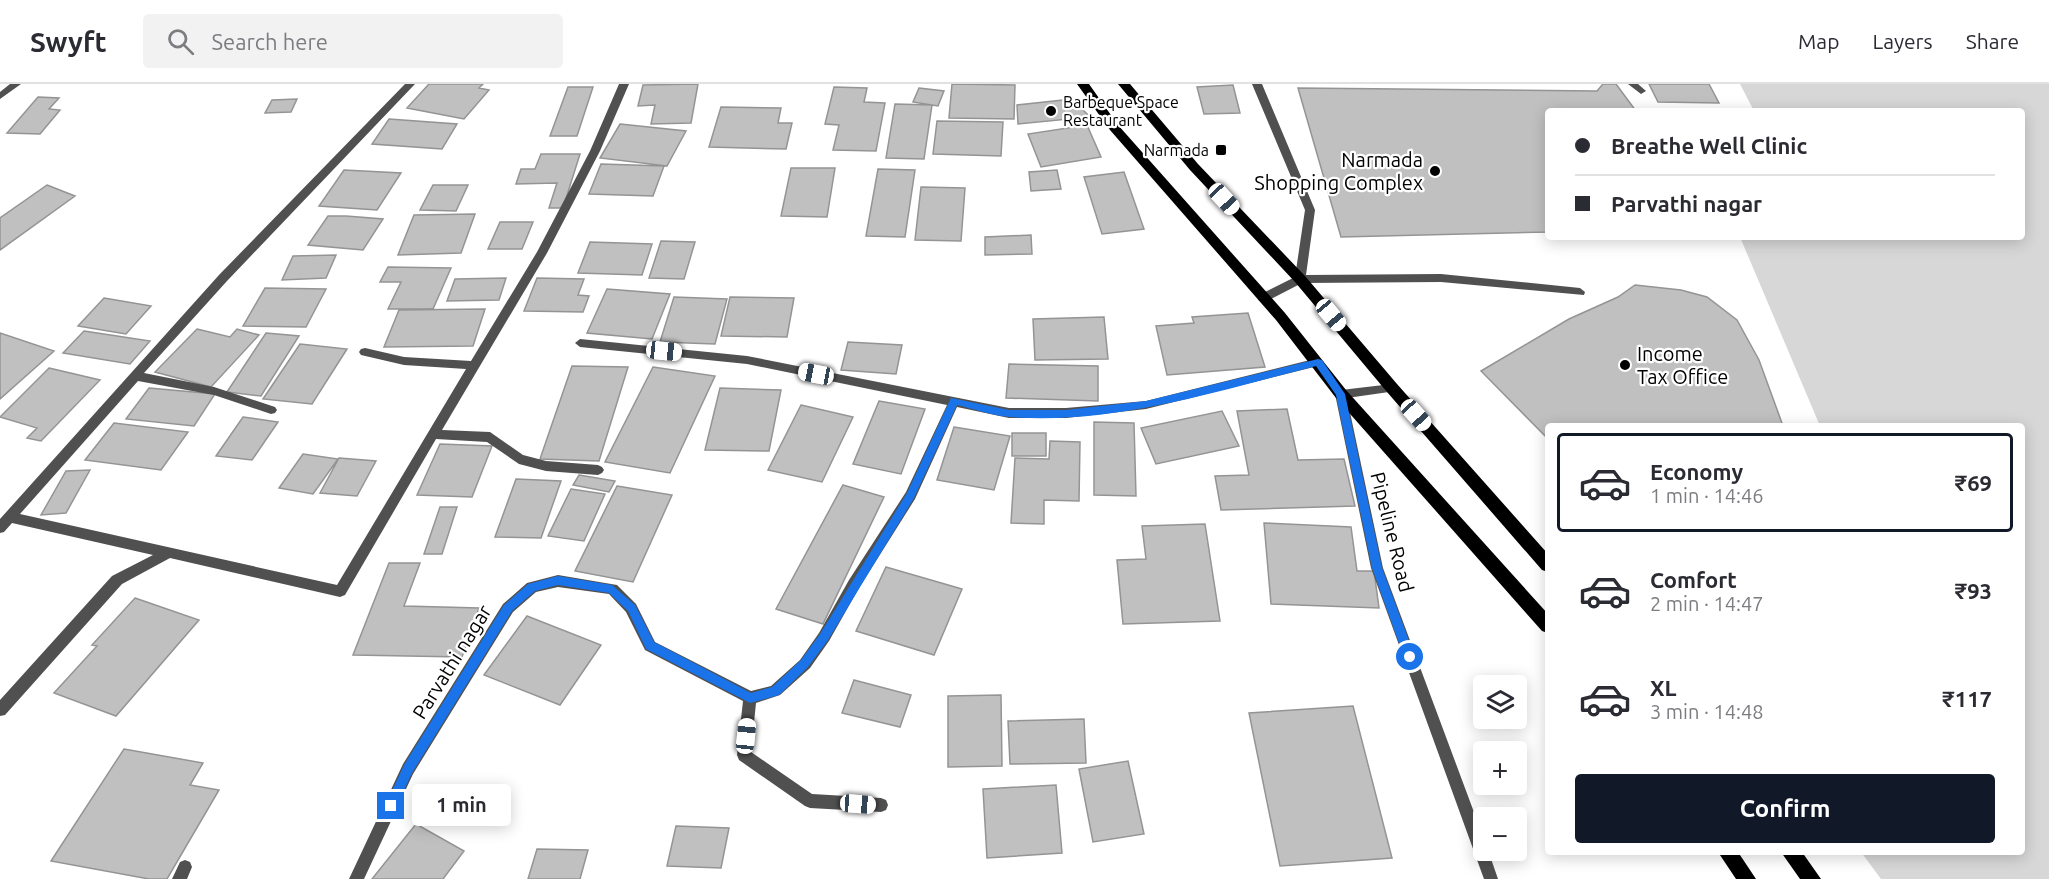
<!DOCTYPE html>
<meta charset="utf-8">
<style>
body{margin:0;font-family:Ubuntu,sans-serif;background:#f2f2f3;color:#2b2b33;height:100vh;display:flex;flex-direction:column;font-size:22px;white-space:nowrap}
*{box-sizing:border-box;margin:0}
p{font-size:20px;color:#7c7c81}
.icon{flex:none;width:33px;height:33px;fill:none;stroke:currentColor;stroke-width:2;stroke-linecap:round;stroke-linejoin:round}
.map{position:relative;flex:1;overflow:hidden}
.details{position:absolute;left:1545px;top:339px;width:480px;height:432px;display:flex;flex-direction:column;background:#fff;border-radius:6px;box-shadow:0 3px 15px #0003}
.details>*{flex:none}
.guide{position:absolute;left:1545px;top:24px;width:480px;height:132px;border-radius:6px;box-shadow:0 3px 15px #0003;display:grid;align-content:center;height:132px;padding:0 30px;background:#fff}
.buttons{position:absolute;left:1473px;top:591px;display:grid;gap:12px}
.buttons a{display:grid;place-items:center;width:54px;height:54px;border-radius:6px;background:#fff;box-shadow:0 3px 15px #0003;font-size:30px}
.end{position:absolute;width:27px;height:27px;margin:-14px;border:8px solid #1a73e8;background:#fff;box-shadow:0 0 0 3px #fff}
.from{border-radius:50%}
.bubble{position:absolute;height:42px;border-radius:6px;background:#fff;box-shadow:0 3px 15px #0003;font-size:20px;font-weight:700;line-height:42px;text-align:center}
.car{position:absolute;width:18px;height:36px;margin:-18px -9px;border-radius:8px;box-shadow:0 0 4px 2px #0007;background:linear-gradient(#fff 24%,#345 0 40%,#fff 0 76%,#345 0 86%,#fff 0)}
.guide b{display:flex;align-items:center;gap:21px;height:57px;font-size:22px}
.guide b+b{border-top:2px solid #e1e1e2}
.guide i{width:15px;height:15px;background:#2b2b33}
ul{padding:10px 0 0;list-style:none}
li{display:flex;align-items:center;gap:18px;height:99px;margin:0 12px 9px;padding:0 18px;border:3px solid transparent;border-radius:6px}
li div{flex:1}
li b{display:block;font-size:22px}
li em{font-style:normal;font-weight:700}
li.active{border-color:#111827}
li>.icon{width:54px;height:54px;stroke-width:1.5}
.primary-button{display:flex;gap:12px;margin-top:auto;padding:12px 30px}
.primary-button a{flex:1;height:69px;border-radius:6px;background:#111827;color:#fff;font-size:24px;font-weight:700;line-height:69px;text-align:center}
header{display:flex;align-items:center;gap:36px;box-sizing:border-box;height:84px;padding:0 30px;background:#fff;border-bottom:2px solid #e1e1e2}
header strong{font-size:28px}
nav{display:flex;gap:33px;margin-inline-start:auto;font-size:21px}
.search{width:420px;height:54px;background:#f2f2f3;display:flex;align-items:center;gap:15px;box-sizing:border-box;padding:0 21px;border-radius:6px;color:#7c7c81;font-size:22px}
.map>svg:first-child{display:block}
.green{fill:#d7d7d7}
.building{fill:#c0c0c0;stroke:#949494;stroke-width:1.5}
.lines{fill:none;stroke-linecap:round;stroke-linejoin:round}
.lane{fill:#505050;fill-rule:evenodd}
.street{fill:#505050;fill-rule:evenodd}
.primary{fill:#000;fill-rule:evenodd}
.route{fill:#1a73e8}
.poi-dot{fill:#000;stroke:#fff;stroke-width:2}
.labels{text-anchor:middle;stroke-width:4.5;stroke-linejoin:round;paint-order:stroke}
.far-poi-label{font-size:16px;fill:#000;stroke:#fff;text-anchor:start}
.poi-label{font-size:20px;fill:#000;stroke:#fff;text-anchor:end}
.street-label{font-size:20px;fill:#000;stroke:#fff}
</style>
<header>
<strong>Swyft</strong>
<div class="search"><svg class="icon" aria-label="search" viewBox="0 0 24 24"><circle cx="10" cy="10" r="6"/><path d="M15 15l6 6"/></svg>Search here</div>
<nav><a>Map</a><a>Layers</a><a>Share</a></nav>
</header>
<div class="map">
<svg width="2049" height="795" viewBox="0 0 2049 795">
<rect width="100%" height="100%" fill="#fff"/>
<path class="green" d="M 1740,0 L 2049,0 L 2049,795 L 1881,795 L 1861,768 L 2022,768 L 2022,342 L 1820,342 L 1740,153 L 2022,153 L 2022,27 L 1754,27 Z"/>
<path class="building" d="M 429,0 L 483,0 L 479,4 L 489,6 L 464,35 L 407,24 Z
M 698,0 L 691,39 L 651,40 L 655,21 L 638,22 L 643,1 Z
M 952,0 L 1015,1 L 1014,35 L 949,34 Z
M 1603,0 L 1616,0 L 1636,27 L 1548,27 L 1548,148 L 1341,153 L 1298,4 L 1597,7 Z
M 1649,0 L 1709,0 L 1719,19 L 1658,18 Z
M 1233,1 L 1240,29 L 1204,30 L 1197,3 Z
M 568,3 L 593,3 L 577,52 L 550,52 Z
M 834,3 L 867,4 L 864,18 L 885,19 L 876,67 L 833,66 L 839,41 L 825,40 Z
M 919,4 L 944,7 L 938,22 L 913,18 Z
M 38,13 L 59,14 L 49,25 L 60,26 L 40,50 L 7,49 Z
M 297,15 L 291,28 L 265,29 L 272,16 Z
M 1072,15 L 1090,33 L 1018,40 L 1017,21 Z
M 895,20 L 932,21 L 924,75 L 886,74 Z
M 721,23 L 781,24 L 778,39 L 792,39 L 786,65 L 709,63 Z
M 389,35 L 457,40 L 442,65 L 372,60 Z
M 937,37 L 1003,38 L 1001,72 L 933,70 Z
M 620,40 L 686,47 L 667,82 L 600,74 Z
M 1087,41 L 1101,73 L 1041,83 L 1028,50 Z
M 541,70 L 580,70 L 563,124 L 549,124 L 557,99 L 516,100 L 521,85 L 535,85 Z
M 601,80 L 664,82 L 653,112 L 589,110 Z
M 791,84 L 835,84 L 827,133 L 781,132 Z
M 878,85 L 915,86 L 905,153 L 866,152 Z
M 344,86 L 401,89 L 377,126 L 319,122 Z
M 1057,86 L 1061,105 L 1031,107 L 1029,88 Z
M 1124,88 L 1144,145 L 1102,150 L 1084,93 Z
M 47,101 L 75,112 L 0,166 L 0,134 Z
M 433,101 L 468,101 L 456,127 L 420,126 Z
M 921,103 L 965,104 L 961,157 L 915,156 Z
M 475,130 L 461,169 L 398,171 L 414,131 Z
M 328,132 L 346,132 L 383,135 L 363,166 L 308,161 Z
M 500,138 L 533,138 L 522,165 L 488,165 Z
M 1031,151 L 1032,170 L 985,171 L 985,153 Z
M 661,157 L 695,158 L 684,195 L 649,194 Z
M 590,158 L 652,160 L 642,191 L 578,189 Z
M 336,171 L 326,194 L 282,196 L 293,172 Z
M 388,183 L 451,184 L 433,225 L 388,225 L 401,198 L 380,198 Z
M 506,194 L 499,216 L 447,217 L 455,195 Z
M 537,194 L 584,195 L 578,211 L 589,212 L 583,228 L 524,227 Z
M 1635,201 L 1681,206 L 1707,213 L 1737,236 L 1759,276 L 1783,342 L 1548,342 L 1548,355 L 1481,287 L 1569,235 L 1618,213 Z
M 265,204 L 326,205 L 306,243 L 243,242 Z
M 607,205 L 670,210 L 652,255 L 587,249 Z
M 674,213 L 727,215 L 715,260 L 660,258 Z
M 730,213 L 794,214 L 787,253 L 721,252 Z
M 104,214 L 151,222 L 126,250 L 78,242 Z
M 485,225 L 473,262 L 384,263 L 399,226 Z
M 1248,229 L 1265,283 L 1167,291 L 1156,242 L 1194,239 L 1192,233 Z
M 1104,233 L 1108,275 L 1035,276 L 1033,235 Z
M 197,245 L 230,253 L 237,245 L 259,251 L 211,303 L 155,288 Z
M 84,247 L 150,257 L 130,280 L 63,269 Z
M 0,249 L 54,267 L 0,315 Z
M 266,249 L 299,252 L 261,312 L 227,308 Z
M 848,258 L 902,261 L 896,290 L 841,286 Z
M 300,260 L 347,265 L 312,320 L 263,315 Z
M 1009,280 L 1098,282 L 1098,317 L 1006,314 Z
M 572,282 L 628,283 L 599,377 L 540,375 Z
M 653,283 L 715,292 L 670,389 L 605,378 Z
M 49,284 L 100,296 L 41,357 L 27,354 L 37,344 L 0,333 Z
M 149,304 L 215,310 L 194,342 L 126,335 Z
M 720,304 L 781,306 L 769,367 L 705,366 Z
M 879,317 L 925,325 L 901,390 L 853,380 Z
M 801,321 L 853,333 L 822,398 L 768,386 Z
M 1287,325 L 1298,376 L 1344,375 L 1355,422 L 1221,426 L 1215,392 L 1249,391 L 1237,327 Z
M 1222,327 L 1239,362 L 1156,380 L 1141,344 Z
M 243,333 L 278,338 L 252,376 L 216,372 Z
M 1094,338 L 1134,339 L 1136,412 L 1094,411 Z
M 114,339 L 188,348 L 161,386 L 85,376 Z
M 954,343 L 1010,352 L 994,406 L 937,396 Z
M 1012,349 L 1046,349 L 1046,372 L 1012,372 Z
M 1050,357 L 1080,358 L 1079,417 L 1044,416 L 1044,440 L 1011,439 L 1015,374 L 1049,375 Z
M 440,360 L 492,362 L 472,413 L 417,411 Z
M 303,370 L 338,375 L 313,410 L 279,404 Z
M 339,374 L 376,377 L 357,412 L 320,409 Z
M 90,386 L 66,429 L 41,431 L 66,387 Z
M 579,391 L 615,397 L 609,408 L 573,401 Z
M 516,395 L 561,397 L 541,454 L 495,453 Z
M 843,401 L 884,413 L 823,540 L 776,525 Z
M 617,402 L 672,411 L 633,498 L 575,487 Z
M 571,405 L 605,410 L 584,457 L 548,452 Z
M 440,423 L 457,423 L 442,470 L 424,470 Z
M 1264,439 L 1351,443 L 1357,487 L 1374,487 L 1379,524 L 1271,520 Z
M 1205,440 L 1220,537 L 1123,540 L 1117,476 L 1146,475 L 1142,442 Z
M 389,479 L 420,479 L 404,522 L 479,524 L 462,573 L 353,571 Z
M 886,483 L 962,505 L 934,571 L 856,547 Z
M 135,514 L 199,536 L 116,632 L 54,609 L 97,562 L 92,561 Z
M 527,532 L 601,561 L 560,621 L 484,591 Z
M 854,596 L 911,611 L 900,643 L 842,629 Z
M 1001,611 L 1002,682 L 948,683 L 948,612 Z
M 1353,622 L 1392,774 L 1280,782 L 1249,629 Z
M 1084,635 L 1086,679 L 1010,680 L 1008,637 Z
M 124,665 L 203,679 L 190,701 L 219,706 L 167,795 L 149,795 L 51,777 Z
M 1128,677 L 1144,750 L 1093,758 L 1079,685 Z
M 1056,701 L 1062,769 L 987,774 L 983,705 Z
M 416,740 L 464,767 L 443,795 L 372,795 Z
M 676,742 L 729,744 L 721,784 L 667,782 Z
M 537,765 L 588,766 L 580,795 L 528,795 Z"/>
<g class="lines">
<path class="lane" d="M 1628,0 L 1638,0 L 1646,7 L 1641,10 Z"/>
<path class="street" d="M 10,0 L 21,0 L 0,15 L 0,8 Z
M 405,0 L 415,0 L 227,197 L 144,289 L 214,303 L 275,323 L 277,326 L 275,329 L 271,330 L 214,311 L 138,297 L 20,430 L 337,501 L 466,285 L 404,281 L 361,271 L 359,268 L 361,265 L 365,264 L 404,273 L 471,277 L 537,168 L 590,67 L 619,0 L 629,0 L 600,67 L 547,169 L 442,346 L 490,348 L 523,371 L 546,377 L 598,381 L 602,383 L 604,386 L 602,389 L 598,391 L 546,387 L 519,380 L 487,358 L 436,355 L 345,511 L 340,513 L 170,474 L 122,500 L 5,631 L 0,632 L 0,616 L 112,492 L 153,471 L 12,439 L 4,448 L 0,449 L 0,435 L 219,191 Z
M 1252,0 L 1262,0 L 1315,126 L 1306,191 L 1441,190 L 1580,204 L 1585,208 L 1584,211 L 1441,198 L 1302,199 L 1267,217 L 1259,217 L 1258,214 L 1259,211 L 1295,193 L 1305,126 Z
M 580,255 L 747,272 L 1009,324 L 1066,324 L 1146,317 L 1318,274 L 1324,278 L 1318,282 L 1146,325 L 1066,334 L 1009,334 L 957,323 L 915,415 L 859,504 L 829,557 L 810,584 L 780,611 L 756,619 L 751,668 L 812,710 L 881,714 L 886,716 L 888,721 L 886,726 L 881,728 L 810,724 L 805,722 L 739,676 L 737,671 L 743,617 L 645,566 L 626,528 L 609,510 L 558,503 L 536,508 L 513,528 L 413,690 L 364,795 L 349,795 L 403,680 L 503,520 L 527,499 L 558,491 L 617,501 L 636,520 L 655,558 L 751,607 L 771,602 L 800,576 L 819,549 L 849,496 L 906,408 L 947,321 L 747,280 L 580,263 L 575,259 Z
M 1392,300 L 1396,301 L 1398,304 L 1396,307 L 1347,314 L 1383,484 L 1484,755 L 1484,766 L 1488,766 L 1498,795 L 1484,795 L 1371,484 L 1335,310 L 1341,306 Z
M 185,776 L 190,778 L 192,783 L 187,795 L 172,795 L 180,778 Z"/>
<path class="primary" d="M 1077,0 L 1089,0 L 1118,41 L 1285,229 L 1346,306 L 1548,530 L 1548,549 L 1542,547 L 1336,314 L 1276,236 L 1110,46 Z
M 1118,0 L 1130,0 L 1198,80 L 1305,192 L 1397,300 L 1548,470 L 1548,488 L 1542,486 L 1387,308 L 1295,198 L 1190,86 Z
M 1718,768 L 1738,768 L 1756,795 L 1736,795 Z
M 1781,768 L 1802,768 L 1821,795 L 1800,795 Z"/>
</g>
<path class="route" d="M 1318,275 L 1322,276 L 1345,310 L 1382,484 L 1415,573 L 1413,576 L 1410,578 L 1404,573 L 1372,484 L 1336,311 L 1316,282 C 1217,307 1114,341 1010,333 C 993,332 974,325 957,321 L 914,414 L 828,556 L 808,583 L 779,611 L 750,619 L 646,565 L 628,527 L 609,509 L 558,501 L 535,507 L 512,527 L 412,689 L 395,726 L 387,726 L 385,722 L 404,681 L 504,521 L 528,500 L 558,492 L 612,501 L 635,521 L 654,558 L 751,609 L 772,603 L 801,576 L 820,550 L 907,409 L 951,314 L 1009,326 L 1066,326 L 1146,317 Z"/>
<g class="poi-dot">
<circle cx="1051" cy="27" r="6"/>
<rect x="1215" y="60" width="12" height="12" rx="3"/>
<circle cx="1435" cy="87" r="6"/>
<circle cx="1625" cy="281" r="6"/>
</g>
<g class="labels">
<g class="far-poi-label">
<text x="1063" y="24">Barbeque Space<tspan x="1063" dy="18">Restaurant</tspan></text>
<text x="1209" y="72" text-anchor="end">Narmada</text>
</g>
<g class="poi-label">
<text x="1423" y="83">Narmada<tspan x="1423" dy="23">Shopping Complex</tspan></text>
<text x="1637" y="277" text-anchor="start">Income<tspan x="1637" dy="23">Tax Office</tspan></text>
</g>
<g class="street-label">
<text transform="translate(1392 448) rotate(76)" y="7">Pipeline Road</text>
<text transform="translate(452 578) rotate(-58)" y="7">Parvathi nagar</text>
</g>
</g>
</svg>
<div class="buttons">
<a><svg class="icon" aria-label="layers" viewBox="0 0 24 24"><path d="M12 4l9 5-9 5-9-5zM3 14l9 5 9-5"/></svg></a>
<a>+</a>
<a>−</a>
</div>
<i class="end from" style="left:1410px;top:573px"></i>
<i class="end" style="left:391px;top:722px"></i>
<div class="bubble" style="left:412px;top:700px;width:99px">1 min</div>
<i class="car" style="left:1224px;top:115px;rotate:137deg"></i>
<i class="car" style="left:1331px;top:231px;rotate:140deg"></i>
<i class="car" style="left:664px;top:267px;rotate:96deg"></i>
<i class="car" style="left:816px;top:290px;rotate:281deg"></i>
<i class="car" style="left:1416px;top:331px;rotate:138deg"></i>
<i class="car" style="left:746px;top:652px;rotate:6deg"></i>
<i class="car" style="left:858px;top:720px;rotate:94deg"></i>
<div class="guide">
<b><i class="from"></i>Breathe Well Clinic</b>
<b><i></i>Parvathi nagar</b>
</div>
<section class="details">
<ul>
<li class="active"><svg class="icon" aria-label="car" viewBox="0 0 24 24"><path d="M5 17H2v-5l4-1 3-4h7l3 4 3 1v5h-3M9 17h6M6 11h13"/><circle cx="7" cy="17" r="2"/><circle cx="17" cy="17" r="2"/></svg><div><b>Economy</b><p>1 min · 14:46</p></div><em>₹69</em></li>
<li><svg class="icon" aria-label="car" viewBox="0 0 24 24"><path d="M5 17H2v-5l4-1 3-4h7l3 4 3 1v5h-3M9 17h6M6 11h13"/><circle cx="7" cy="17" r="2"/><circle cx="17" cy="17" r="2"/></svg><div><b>Comfort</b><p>2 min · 14:47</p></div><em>₹93</em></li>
<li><svg class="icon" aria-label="car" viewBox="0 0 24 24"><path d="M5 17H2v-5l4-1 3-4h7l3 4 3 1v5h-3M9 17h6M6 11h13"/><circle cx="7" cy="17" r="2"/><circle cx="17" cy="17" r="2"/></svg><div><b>XL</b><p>3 min · 14:48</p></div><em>₹117</em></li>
</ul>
<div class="primary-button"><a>Confirm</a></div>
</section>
</div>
